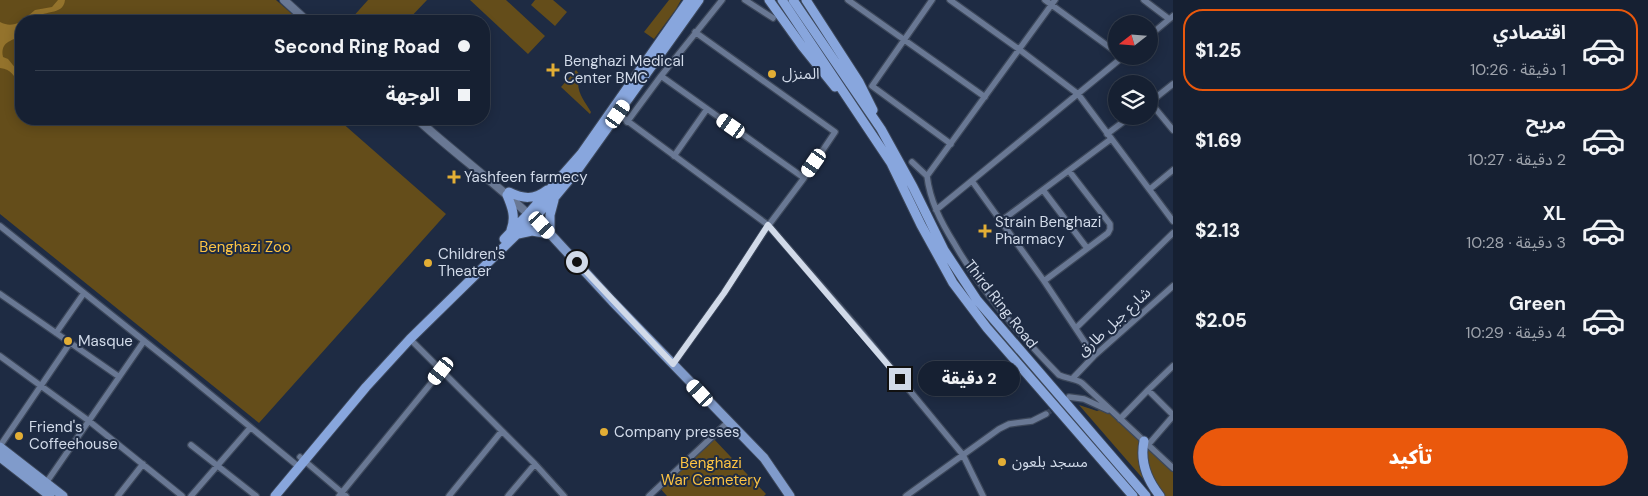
<!DOCTYPE html>
<html lang="ar">
<meta charset="utf-8">
<style>
body{margin:0;font-family:"DM Sans","Noto Sans Arabic",sans-serif;background:#232d3e;color:#f1f3f6;direction:rtl;height:100vh;display:flex;flex-direction:column;font-size:19px;white-space:nowrap}
*{box-sizing:border-box;margin:0}
p{font-size:16px;color:#9ea3ac}
.icon{flex:none;width:28px;height:28px;fill:none;stroke:currentColor;stroke-width:2;stroke-linecap:round;stroke-linejoin:round}
.map{position:relative;flex:1;overflow:hidden;direction:ltr}
.panel{display:flex;flex-direction:column;background:#162032;width:475px}
.panel>*{flex:none}
.hud{position:absolute;left:15px;top:15px;width:475px;height:110px;border-radius:20px;box-shadow:0 2px 12px #0003,0 0 0 1px #353e4d;direction:rtl;display:grid;align-content:center;height:110px;padding:0 20px;background:#162032}
.needle{width:32px;rotate:253deg}
.fabs{position:absolute;left:1108px;top:15px;display:grid;gap:10px}
.fabs a{display:grid;place-items:center;width:50px;height:50px;border-radius:50%;background:#162032;box-shadow:0 2px 12px #0003,0 0 0 1px #353e4d;font-size:25px}
.end{position:absolute;width:22px;height:22px;margin:-11px;border:6px solid #d1dae9;background:#111;box-shadow:0 0 0 2px #111}
.from{border-radius:50%}
.bubble{position:absolute;height:35px;border-radius:18px;background:#162032;box-shadow:0 2px 12px #0003,0 0 0 1px #353e4d;font-size:16px;font-weight:800;line-height:35px;text-align:center;direction:rtl}
.car{position:absolute;width:15px;height:30px;margin:-15px -8px;border-radius:6px;box-shadow:0 0 4px 1px #0007;background:linear-gradient(#fff 24%,#345 0 40%,#fff 0 76%,#345 0 86%,#fff 0)}
.hud b{display:flex;align-items:center;gap:18px;height:48px;font-size:19px}
.hud b+b{border-top:1px solid #353e4d}
.hud i{width:12px;height:12px;background:#f1f3f6}
ul{padding:9px 0 0;list-style:none}
li{display:flex;align-items:center;gap:15px;height:82px;margin:0 10px 8px;padding:0 10px;border:2px solid transparent;border-radius:20px}
li div{flex:1}
li b{display:block;font-size:19px}
li em{font-style:normal;font-weight:800}
li.active{border-color:#ea580c}
li>.icon{width:45px;height:45px;stroke-width:1.5}
.action{display:flex;gap:10px;margin-top:auto;padding:10px 20px}
.action a{flex:1;height:58px;border-radius:30px;background:#ea580c;color:#fff;font-size:20px;font-weight:800;line-height:58px;text-align:center}
main{display:flex;flex:1;min-height:0}
.map>svg:first-child{display:block}
.green{fill:#644d1a}
.water{fill:#94732c}
.lines{fill:none;stroke-linecap:round;stroke-linejoin:round}
.minor-tunnel{stroke:#39455c;stroke-width:5.5;stroke-dasharray:5.5 3;stroke-linecap:butt}
.minor-casing{stroke:#3c475a;stroke-width:8}
.secondary-casing{stroke:#3c475a;stroke-width:10}
.primary-casing{stroke:#3c475a;stroke-width:11}
.trunk-casing{stroke:#3c475a;stroke-width:11}
.minor{stroke:#697894;stroke-width:5.5}
.secondary{stroke:#697894;stroke-width:8}
.primary{stroke:#809bcb;stroke-width:9}
.trunk{stroke:#88a6dd;stroke-width:9}
.route{stroke:#d1dae9;stroke-width:6}
.poi-dot{fill:#e3ae35;stroke:#1e2b43;stroke-width:2}
.labels{text-anchor:middle;stroke-width:4;stroke-linejoin:round;paint-order:stroke}
.poi-label{font-size:15px;fill:#d1dae9;stroke:#1e2b43;text-anchor:start}
.park-label{font-size:15px;fill:#fcc343;stroke:#1e2b43}
.street-label{font-size:15px;fill:#d1dae9;stroke:#1e2b43}
</style>
<main>
<section class="panel">
<ul>
<li class="active"><svg class="icon" aria-label="car" viewBox="0 0 24 24"><path d="M5 17H2v-5l4-1 3-4h7l3 4 3 1v5h-3M9 17h6M6 11h13"/><circle cx="7" cy="17" r="2"/><circle cx="17" cy="17" r="2"/></svg><div><b>اقتصادي</b><p>1 دقيقة · 10:26</p></div><em>$1.25</em></li>
<li><svg class="icon" aria-label="car" viewBox="0 0 24 24"><path d="M5 17H2v-5l4-1 3-4h7l3 4 3 1v5h-3M9 17h6M6 11h13"/><circle cx="7" cy="17" r="2"/><circle cx="17" cy="17" r="2"/></svg><div><b>مريح</b><p>2 دقيقة · 10:27</p></div><em>$1.69</em></li>
<li><svg class="icon" aria-label="car" viewBox="0 0 24 24"><path d="M5 17H2v-5l4-1 3-4h7l3 4 3 1v5h-3M9 17h6M6 11h13"/><circle cx="7" cy="17" r="2"/><circle cx="17" cy="17" r="2"/></svg><div><b>XL</b><p>3 دقيقة · 10:28</p></div><em>$2.13</em></li>
<li><svg class="icon" aria-label="car" viewBox="0 0 24 24"><path d="M5 17H2v-5l4-1 3-4h7l3 4 3 1v5h-3M9 17h6M6 11h13"/><circle cx="7" cy="17" r="2"/><circle cx="17" cy="17" r="2"/></svg><div><b>Green</b><p>4 دقيقة · 10:29</p></div><em>$2.05</em></li>
</ul>
<div class="action"><a>تأكيد</a></div>
</section>
<div class="map">
<svg width="1173" height="496" viewBox="0 0 1173 496">
<rect width="100%" height="100%" fill="#1e2b43"/>
<path class="green" d="M 0,0 L 276,0 L 300,21 L 21,21 L 21,119 L 342,119 L 340,121 L 446,214 L 259,423 L 0,214 Z
M 368,0 L 427,0 L 407,21 L 353,21 L 351,19 Z
M 470,0 L 506,0 L 545,36 L 528,54 Z
M 535,0 L 553,0 L 567,12 L 555,26 L 531,5 Z
M 669,0 L 681,0 L 676,9 L 654,39 L 644,32 Z
M 576,70 L 580,75 C 574,89 584,100 591,112 L 590,114 L 561,87 Z
M 1079,405 L 1097,411 L 1104,408 L 1173,472 L 1173,496 L 1158,496 Z
M 712,437 L 766,494 L 764,496 L 667,496 L 659,487 Z"/>
<path class="water" d="M 58,0 L 65,0 C 63,17 42,8 33,21 L 22,21 L 35,10 L 52,7 Z
M 0,22 C 8,26 13,25 21,22 L 21,36 C 11,41 0,42 3,57 L 8,59 L 21,75 L 21,86 C 14,77 12,69 0,68 Z"/>
<g class="lines">
<path class="minor-tunnel" d="M 1046,414 L 1066,400"/>
<defs>
<path id="minor" d="M 745,0 L 773,18
M 848,0 L 985,97
M 932,0 L 872,86 L 951,144
M 950,0 L 1020,50 L 1078,94 L 1173,221
M 1045,0 L 1116,52
M 1144,0 L 1169,19
M 1149,36 L 1173,16
M 661,76 L 804,178
M 1150,102 L 1173,130
M 1149,103 L 1173,84
M 618,114 L 768,225 L 863,334 L 963,455 L 983,496
M 627,122 L 661,76 L 722,0
M 1107,134 L 1131,116
M 674,156 L 707,109
M 912,162 L 927,176 C 930,201 941,222 954,243 C 982,292 1020,335 1059,375 C 1067,379 1075,378 1082,383 L 1173,468
M 927,176 L 1055,0
M 972,181 L 1044,281 L 1094,356
M 1150,189 L 1173,170
M 1043,190 L 1087,248
M 936,210 L 1124,56
M 1001,221 L 1111,139
M 0,226 L 177,367 L 299,467
M 1044,281 L 1108,233 L 1110,229 L 1110,224 L 1069,171
M 0,294 L 118,376
M 1076,328 L 1173,233
M 56,333 L 84,293
M 410,339 L 535,464 L 564,496
M 0,356 L 89,421 L 182,496
M 673,364 L 724,293 L 765,230 L 804,178 L 835,132 L 695,32
M 1173,366 L 1148,390 L 1173,415
M 1073,378 L 1094,356 L 1173,286
M 1069,397 L 1084,399 L 1108,410
M 1120,419 L 1148,390
M 191,445 L 256,496
M 1148,445 L 1173,416
M 0,446 L 70,343
M 300,457 L 346,496
M 46,483 L 144,341
M 118,496 L 143,464
M 191,496 L 250,428
M 339,496 L 441,371
M 449,496 L 501,432
M 508,496 L 535,464
M 649,496 L 728,422
M 906,496 L 999,429 L 1009,424 L 1032,421 L 1046,414"/>
<path id="secondary" d="M 284,0 L 307,21
M 417,119 C 453,152 493,181 528,214"/>
<path id="primary" d="M 532,212 L 542,225 L 612,301 L 764,458 L 790,496
M 0,447 L 63,496
M 0,457 L 50,496"/>
<path id="trunk" d="M 769,0 L 802,46 L 835,87
M 782,0 L 891,163 L 921,225 L 953,283 L 987,328 L 1133,496
M 793,0 L 881,129 L 913,187 L 944,250 L 977,300 L 1146,496
M 806,0 L 859,82 L 873,110
M 509,192 C 523,199 534,200 547,190
M 507,195 C 512,207 516,217 511,230
M 518,234 L 532,231 L 550,234 L 550,215 L 554,200
M 504,239 L 528,214 L 581,154 L 689,0
M 1144,441 C 1140,461 1147,480 1160,496
M 275,496 L 366,387 L 410,339 L 555,197 L 579,168 L 699,0"/>
</defs>
<use href="#minor" class="minor-casing"/>
<use href="#secondary" class="secondary-casing"/>
<use href="#primary" class="primary-casing"/>
<use href="#trunk" class="trunk-casing"/>
<use href="#minor" class="minor"/>
<use href="#secondary" class="secondary"/>
<use href="#primary" class="primary"/>
<use href="#trunk" class="trunk"/>
</g>
<g class="lines">
<path class="route" d="M 577,262 L 673,364 L 724,293 L 768,225 L 900,379"/>
</g>
<g class="poi-dot">
<path d="M550.5 62.5h5v5h5v5h-5v5h-5v-5h-5v-5h5z"/>
<circle cx="772" cy="74" r="5"/>
<path d="M451.5 169.5h5v5h5v5h-5v5h-5v-5h-5v-5h5z"/>
<path d="M982.5 223.5h5v5h5v5h-5v5h-5v-5h-5v-5h5z"/>
<circle cx="428" cy="263" r="5"/>
<circle cx="68" cy="341" r="5"/>
<circle cx="604" cy="432" r="5"/>
<circle cx="19" cy="436" r="5"/>
<circle cx="1002" cy="462" r="5"/>
</g>
<g class="labels">
<g class="poi-label">
<text x="564" y="66">Benghazi Medical<tspan x="564" dy="17">Center BMC</tspan></text>
<text x="782" y="79">المنزل</text>
<text x="464" y="182">Yashfeen farmecy</text>
<text x="995" y="227">Strain Benghazi<tspan x="995" dy="17">Pharmacy</tspan></text>
<text x="438" y="259">Children's<tspan x="438" dy="17">Theater</tspan></text>
<text x="78" y="346">Masque</text>
<text x="29" y="432">Friend's<tspan x="29" dy="17">Coffeehouse</tspan></text>
<text x="614" y="437">Company presses</text>
<text x="1012" y="467">مسجد بلعون</text>
</g>
<g class="park-label">
<text x="245" y="252">Benghazi Zoo</text>
<text x="711" y="468">Benghazi<tspan x="711" dy="17">War Cemetery</tspan></text>
</g>
<g class="street-label">
<text transform="translate(1001 304) rotate(52)" y="5">Third Ring Road</text>
<text transform="translate(1114 322) rotate(-43)" y="5">شارع جبل طارق</text>
</g>
</g>
</svg>
<div class="fabs">
<a><svg class="needle" viewBox="-14 -14 28 28"><path d="M0-13l5 13h-10z" fill="#e53935"/><path d="M0 13l5-13h-10z" fill="#9ea3ac"/></svg></a>
<a><svg class="icon" aria-label="layers" viewBox="0 0 24 24"><path d="M12 4l9 5-9 5-9-5zM3 14l9 5 9-5"/></svg></a>
</div>
<i class="end from" style="left:577px;top:262px"></i>
<i class="end" style="left:900px;top:379px"></i>
<div class="bubble" style="left:918px;top:361px;width:102px">2 دقيقة</div>
<i class="car" style="left:618px;top:114px;rotate:35deg"></i>
<i class="car" style="left:731px;top:126px;rotate:305deg"></i>
<i class="car" style="left:814px;top:163px;rotate:215deg"></i>
<i class="car" style="left:542px;top:225px;rotate:138deg"></i>
<i class="car" style="left:441px;top:371px;rotate:219deg"></i>
<i class="car" style="left:700px;top:393px;rotate:317deg"></i>
<div class="hud">
<b><i class="from"></i>Second Ring Road</b>
<b><i></i>الوجهة</b>
</div>
</div>
</main>
